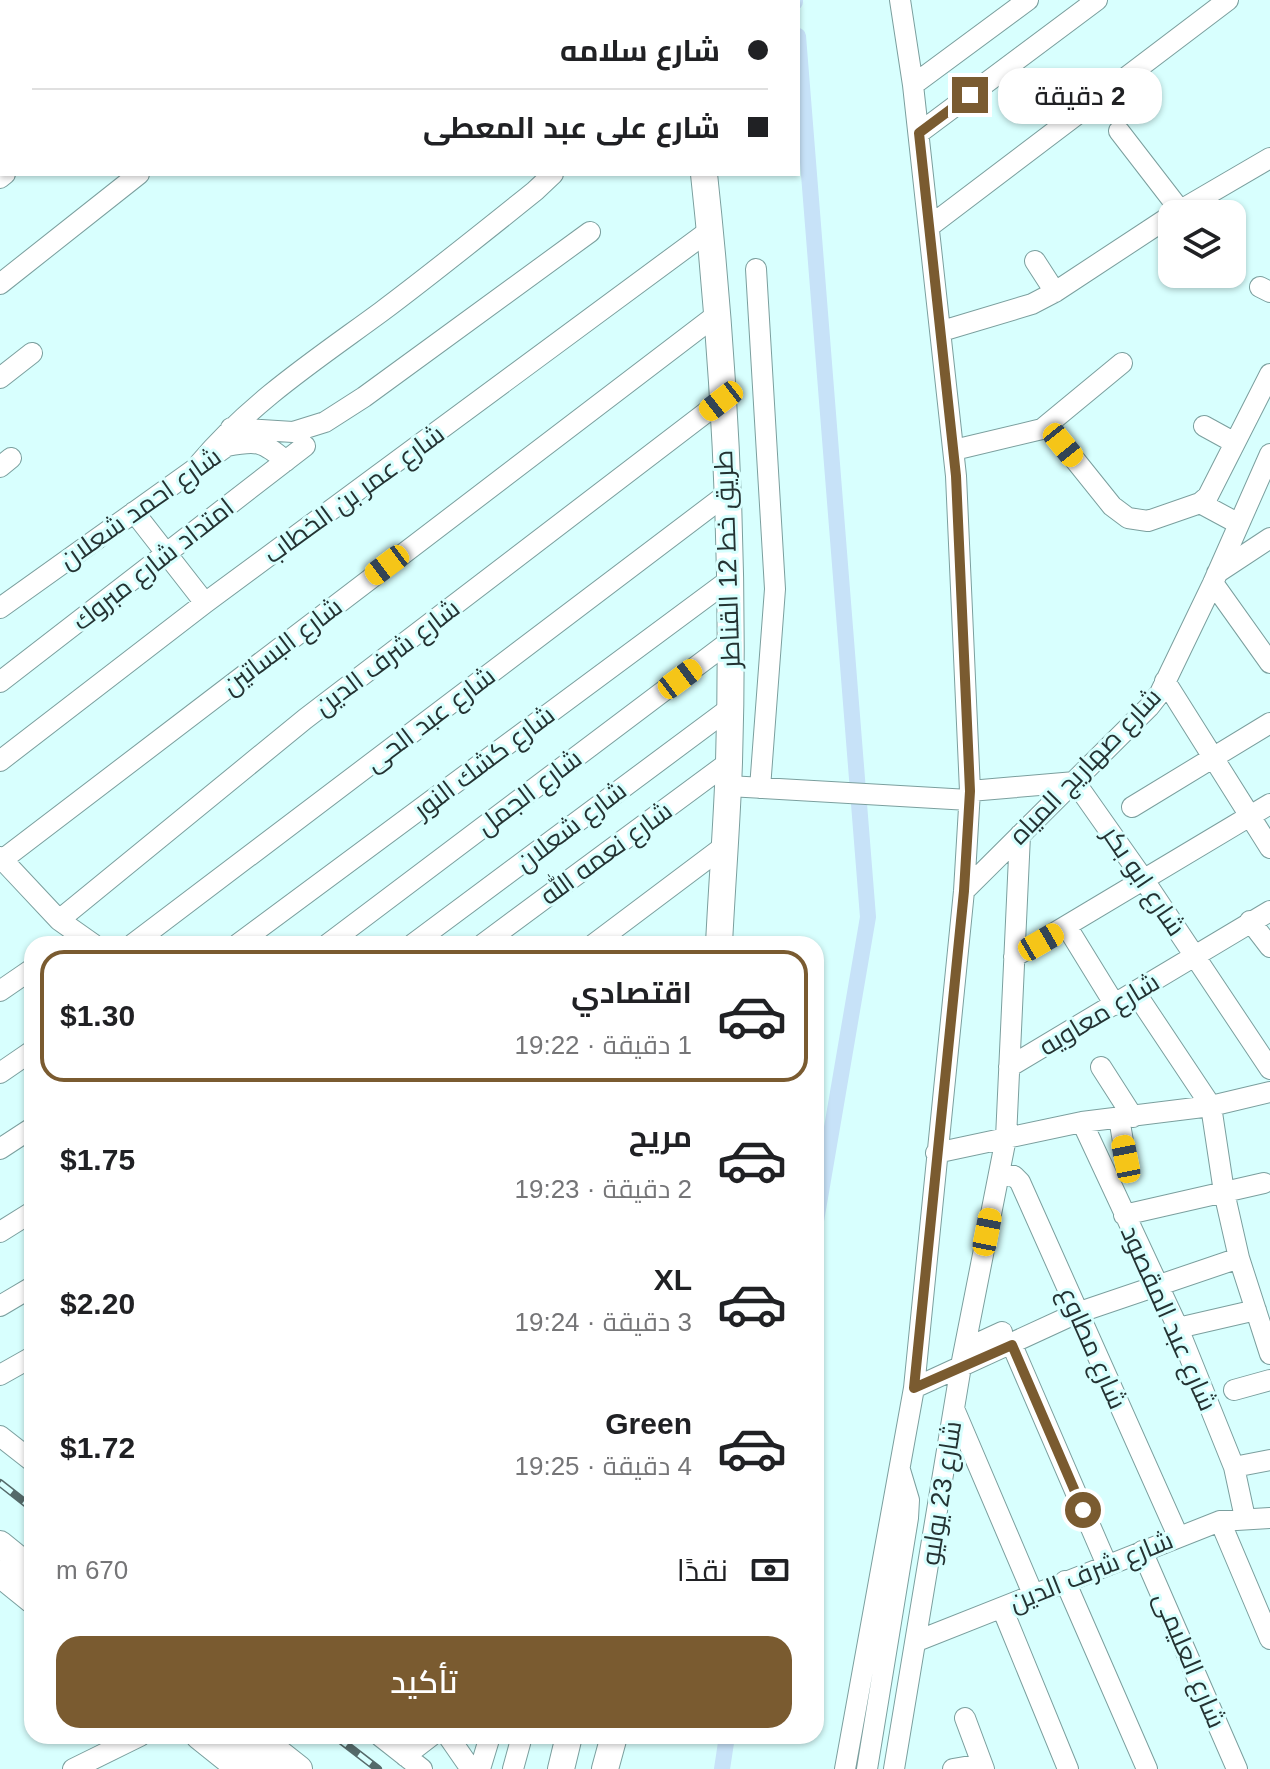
<!DOCTYPE html>
<html lang="ar">
<meta charset="utf-8">
<style>
body{margin:0;font-family:Helvetica,Cairo,sans-serif;background:#f6f6f6;color:#202124;direction:rtl;height:100vh;display:flex;flex-direction:column;font-size:30px;white-space:nowrap}
*{box-sizing:border-box;margin:0}
p{font-size:26px;color:#757577}
.icon{flex:none;width:44px;height:44px;fill:none;stroke:currentColor;stroke-width:2;stroke-linecap:round;stroke-linejoin:round}
.map{position:relative;flex:1;overflow:hidden;direction:ltr}
.sheet{position:absolute;left:24px;top:936px;width:800px;height:808px;display:flex;flex-direction:column;background:#fff;border-radius:24px;box-shadow:0 2px 6px #0004;direction:rtl}
.sheet>*{flex:none}
.hud{position:absolute;left:0px;top:0px;width:800px;height:176px;box-shadow:0 2px 6px #0004;direction:rtl;display:grid;align-content:center;height:176px;padding:0 32px;background:#fff}
.fabs{position:absolute;left:1158px;top:200px;display:grid;gap:16px}
.fabs a{display:grid;place-items:center;width:88px;height:88px;border-radius:16px;background:#fff;box-shadow:0 2px 6px #0004;font-size:40px}
.end{position:absolute;width:36px;height:36px;margin:-18px;border:10px solid #7a5b30;background:#fff;box-shadow:0 0 0 4px #fff}
.from{border-radius:50%}
.bubble{position:absolute;height:56px;border-radius:24px;background:#fff;box-shadow:0 2px 6px #0004;font-size:26px;font-weight:600;line-height:56px;text-align:center;direction:rtl}
.car{position:absolute;width:24px;height:48px;margin:-24px -12px;border-radius:10px;box-shadow:0 0 6px 2px #0007;background:linear-gradient(#f5c518 24%,#345 0 40%,#f5c518 0 76%,#345 0 86%,#f5c518 0)}
.hud b{display:flex;align-items:center;gap:28px;height:76px;font-size:30px}
.hud b+b{border-top:2px solid #e0e0e0}
.hud i{width:20px;height:20px;background:#202124}
ul{padding:14px 0 0;list-style:none}
li{display:flex;align-items:center;gap:24px;height:132px;margin:0 16px 12px;padding:0 16px;border:4px solid transparent;border-radius:24px}
li div{flex:1}
li b{display:block;font-size:30px}
li em{font-style:normal;font-weight:600}
li.current{border-color:#7a5b30}
li>.icon{width:72px;height:72px;stroke-width:1.5}
.pay{display:flex;align-items:center;gap:20px;height:88px;padding:0 32px;font-size:30px}
.pay p{margin-inline-start:auto}
.action{display:flex;gap:16px;margin-top:auto;padding:16px 32px}
.action a{flex:1;height:92px;border-radius:24px;background:#7a5b30;color:#fff;font-size:32px;font-weight:600;line-height:92px;text-align:center}
.map>svg:first-child{display:block}
.lines{fill:none;stroke-linecap:round;stroke-linejoin:round}
.canal{stroke:#c7e2f8;stroke-width:16}
.minor-casing{stroke:#7b9f9e;stroke-width:22}
.major-casing{stroke:#7b9f9e;stroke-width:28}
.minor{stroke:#fff;stroke-width:20}
.major{stroke:#fff;stroke-width:26}
.rail-casing{stroke:#556a6a;stroke-width:8}
.rail{stroke:#d8fffe;stroke-width:5;stroke-dasharray:15;stroke-linecap:butt}
.route{stroke:#7a5b30;stroke-width:10}
.labels{text-anchor:middle;stroke-width:6;stroke-linejoin:round;paint-order:stroke}
.street-label{font-size:26px;fill:#243333;stroke:#d8fffe}
</style>
<div class="map">
<svg width="1270" height="1769" viewBox="0 0 1270 1769">
<rect width="100%" height="100%" fill="#d8fffe"/>
<g class="lines">
<path class="canal" d="M 795,0 L 795,2
M 798,36 L 868,917 L 816,1221
M 722,1769 L 727,1736"/>
<defs>
<path id="minor" d="M 631,0 L 631,2
M 359,2 L 361,0
M 913,85 L 1028,0
M 1119,131 L 1183,214
M 919,133 L 1097,0
M 0,178 L 5,174
M 1174,214 L 1270,158
M 930,226 L 1228,0
M 1035,261 L 1055,292
M 756,269 L 775,589 L 760,788
M 0,284 L 139,174
M 1260,287 L 1270,292
M 942,331 L 1032,304 L 1055,292 L 1172,215
M 0,378 L 32,353
M 1047,425 L 1112,506 L 1128,518 L 1148,521 L 1200,503 L 1208,496 L 1270,374
M 1204,426 L 1235,443
M 231,428 L 293,432 L 325,422 L 364,397 L 590,232
M 954,450 L 1042,429 L 1122,363
M 199,464 C 251,402 317,359 381,312 C 433,273 484,232 535,191 L 553,174
M 0,467 L 11,458
M 1200,503 L 1239,524
M 134,512 L 205,603
M 1217,573 L 1270,538
M 1213,583 L 1270,663
M 0,608 L 227,446 C 257,440 262,441 286,461
M 1165,681 L 1270,848
M 0,682 L 305,446
M 0,761 L 205,603 L 710,230
M 728,786 L 969,800
M 970,791 L 1075,782 L 1144,880 L 1270,1069
M 1132,807 L 1270,723
M 0,857 L 59,920 L 93,944
M 2,860 L 715,316
M 964,891 L 1149,707 L 1160,693 L 1213,583 L 1270,454
M 59,920 L 305,719 L 721,401
M 1250,921 L 1270,947
M 1067,927 L 1115,1005
M 133,944 L 727,494
M 238,944 L 729,580
M 328,944 L 730,641
M 413,944 L 730,708
M 483,944 L 729,762
M 594,944 L 723,847
M 1014,957 L 1270,804
M 0,991 L 32,969
M 1135,992 L 1211,1106 L 1224,1192 L 1239,1258 L 1270,1354
M 1009,1067 L 1270,911
M 1101,1067 L 1133,1117
M 0,1073 L 32,1051
M 1119,1118 L 1126,1159
M 1082,1122 L 1178,1328 L 1234,1467 L 1245,1518
M 0,1149 L 32,1128
M 936,1153 L 1082,1122 L 1211,1106 L 1270,1092
M 999,1174 L 1014,1176 L 1020,1182 L 1178,1536
M 1124,1215 L 1264,1183
M 0,1232 L 32,1212
M 0,1306 L 32,1287
M 1178,1328 L 1256,1310
M 1012,1345 L 1107,1565
M 965,1349 L 1002,1332
M 0,1375 L 32,1357
M 914,1388 L 1077,1313 L 1239,1258
M 1234,1390 L 1270,1380
M 955,1411 L 1033,1594
M 0,1436 L 32,1461
M 1234,1467 L 1270,1460
M 1220,1521 L 1270,1639
M 1142,1551 L 1237,1769
M 1065,1581 L 1147,1769
M 1002,1608 L 1068,1769
M 917,1641 L 1220,1521 L 1270,1518
M 965,1718 L 984,1769
M 380,1736 L 422,1769
M 448,1736 L 466,1762 L 474,1769
M 405,1756 L 431,1736
M 73,1769 L 140,1736
M 480,1769 L 490,1736
M 513,1769 L 522,1736
M 845,1769 L 914,1388 L 964,891 L 970,791 L 956,476 L 913,85 L 900,0
M 867,1769 L 908,1518 L 909,1500 L 900,1470
M 894,1769 L 961,1366 L 1006,1138 L 1020,835
M 953,1769 L 982,1764"/>
<path id="major" d="M 681,0 L 682,2
M 704,174 C 725,368 735,567 729,762 C 727,823 722,883 719,944
M 0,1544 L 32,1570
M 0,1574 L 32,1600
M 199,1736 L 240,1769
M 231,1736 L 272,1769
M 261,1739 L 299,1769
M 561,1769 L 569,1736
M 605,1769 L 614,1736"/>
</defs>
<use href="#minor" class="minor-casing"/>
<use href="#major" class="major-casing"/>
<use href="#minor" class="minor"/>
<use href="#major" class="major"/>
<defs>
<path id="rail" d="M 0,1483 L 32,1508
M 335,1736 L 378,1769"/>
</defs>
<use href="#rail" class="rail-casing"/>
<use href="#rail" class="rail"/>
</g>
<g class="lines">
<path class="route" d="M 970,95 L 919,133 L 956,476 L 970,791 L 964,891 L 914,1388 L 1012,1345 L 1083,1510"/>
</g>
<g class="labels">
<g class="street-label">
<text transform="translate(354 494) rotate(-36)" y="9">شارع عمر بن الخطاب</text>
<text transform="translate(140 508) rotate(-35)" y="9">شارع احمد شعلان</text>
<text transform="translate(727 559) rotate(-92)" y="9">طريق خط 12 القناطر</text>
<text transform="translate(153 564) rotate(-38)" y="9">امتداد شارع مبروك</text>
<text transform="translate(282 646) rotate(-37)" y="9">شارع البساتين</text>
<text transform="translate(387 657) rotate(-37)" y="9">شارع شرف الدين</text>
<text transform="translate(430 719) rotate(-37)" y="9">شارع عبد الحى</text>
<text transform="translate(484 762) rotate(-37)" y="9">شارع كشك النور</text>
<text transform="translate(1085 766) rotate(-46)" y="9">شارع صهاريج المياه</text>
<text transform="translate(529 792) rotate(-37)" y="9">شارع الجمل</text>
<text transform="translate(571 826) rotate(-37)" y="9">شارع شعلان</text>
<text transform="translate(606 853) rotate(-36)" y="9">شارع نعمه الله</text>
<text transform="translate(1144 881) rotate(56)" y="9">شارع ابو بكر</text>
<text transform="translate(1099 1014) rotate(-31)" y="9">شارع معاويه</text>
<text transform="translate(1169 1318) rotate(66)" y="9">شارع عبد المقصود</text>
<text transform="translate(1093 1348) rotate(66)" y="9">شارع مطاوع</text>
<text transform="translate(941 1493) rotate(-81)" y="9">شارع 23 يوليو</text>
<text transform="translate(1091 1571) rotate(-22)" y="9">شارع شرف الدين</text>
<text transform="translate(1190 1660) rotate(67)" y="9">شارع العليمى</text>
</g>
</g>
</svg>
<div class="fabs">
<a><svg class="icon" aria-label="layers" viewBox="0 0 24 24"><path d="M12 4l9 5-9 5-9-5zM3 14l9 5 9-5"/></svg></a>
</div>
<i class="end from" style="left:1083px;top:1510px"></i>
<i class="end" style="left:970px;top:95px"></i>
<div class="bubble" style="left:998px;top:68px;width:164px">2 دقيقة</div>
<i class="car" style="left:721px;top:401px;rotate:232deg"></i>
<i class="car" style="left:1063px;top:445px;rotate:141deg"></i>
<i class="car" style="left:387px;top:565px;rotate:233deg"></i>
<i class="car" style="left:680px;top:679px;rotate:53deg"></i>
<i class="car" style="left:1041px;top:942px;rotate:60deg"></i>
<i class="car" style="left:1126px;top:1159px;rotate:349deg"></i>
<i class="car" style="left:987px;top:1232px;rotate:11deg"></i>
<div class="hud">
<b><i class="from"></i>شارع سلامه</b>
<b><i></i>شارع على عبد المعطى</b>
</div>
<section class="sheet">
<ul>
<li class="current"><svg class="icon" aria-label="car" viewBox="0 0 24 24"><path d="M5 17H2v-5l4-1 3-4h7l3 4 3 1v5h-3M9 17h6M6 11h13"/><circle cx="7" cy="17" r="2"/><circle cx="17" cy="17" r="2"/></svg><div><b>اقتصادي</b><p>1 دقيقة · 19:22</p></div><em>$1.30</em></li>
<li><svg class="icon" aria-label="car" viewBox="0 0 24 24"><path d="M5 17H2v-5l4-1 3-4h7l3 4 3 1v5h-3M9 17h6M6 11h13"/><circle cx="7" cy="17" r="2"/><circle cx="17" cy="17" r="2"/></svg><div><b>مريح</b><p>2 دقيقة · 19:23</p></div><em>$1.75</em></li>
<li><svg class="icon" aria-label="car" viewBox="0 0 24 24"><path d="M5 17H2v-5l4-1 3-4h7l3 4 3 1v5h-3M9 17h6M6 11h13"/><circle cx="7" cy="17" r="2"/><circle cx="17" cy="17" r="2"/></svg><div><b>XL</b><p>3 دقيقة · 19:24</p></div><em>$2.20</em></li>
<li><svg class="icon" aria-label="car" viewBox="0 0 24 24"><path d="M5 17H2v-5l4-1 3-4h7l3 4 3 1v5h-3M9 17h6M6 11h13"/><circle cx="7" cy="17" r="2"/><circle cx="17" cy="17" r="2"/></svg><div><b>Green</b><p>4 دقيقة · 19:25</p></div><em>$1.72</em></li>
</ul>
<div class="pay"><svg class="icon" aria-label="cash" viewBox="0 0 24 24"><path d="M3 7h18v10H3z"/><circle cx="12" cy="12" r="2"/></svg>نقدًا<p>670 m</p></div>
<div class="action"><a>تأكيد</a></div>
</section>
</div>
